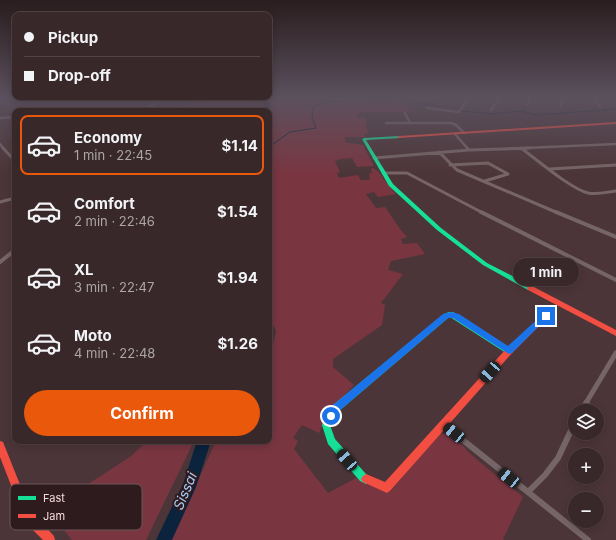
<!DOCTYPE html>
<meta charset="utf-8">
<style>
body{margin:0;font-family:Inter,sans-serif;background:#443436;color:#f1f3f6;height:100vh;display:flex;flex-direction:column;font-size:15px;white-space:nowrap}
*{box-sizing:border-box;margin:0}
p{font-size:13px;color:#aba6a8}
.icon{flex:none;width:22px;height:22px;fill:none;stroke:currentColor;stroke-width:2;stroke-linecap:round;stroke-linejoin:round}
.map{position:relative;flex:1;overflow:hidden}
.details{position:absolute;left:12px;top:108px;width:260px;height:336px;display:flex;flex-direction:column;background:#39282a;border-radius:8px;box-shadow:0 2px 10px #0003,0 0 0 1px #534447}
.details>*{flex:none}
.top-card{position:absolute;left:12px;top:12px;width:260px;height:88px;border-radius:8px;box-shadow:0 2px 10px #0003,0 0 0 1px #534447;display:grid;align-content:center;height:88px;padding:0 12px;background:#39282a}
.controls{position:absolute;left:568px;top:404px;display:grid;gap:8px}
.controls a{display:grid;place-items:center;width:36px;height:36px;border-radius:50%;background:#39282a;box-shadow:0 2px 10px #0003,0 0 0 1px #534447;font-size:20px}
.end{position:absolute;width:18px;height:18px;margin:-9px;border:5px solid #1a73e8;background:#fff;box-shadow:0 0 0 2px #fff}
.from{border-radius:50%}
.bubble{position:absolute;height:28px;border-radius:14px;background:#39282a;box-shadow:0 2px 10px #0003,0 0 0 1px #534447;font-size:13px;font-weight:700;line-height:28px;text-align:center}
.car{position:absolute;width:12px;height:24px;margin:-12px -6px;border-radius:5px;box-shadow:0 0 3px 1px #0007;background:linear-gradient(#222 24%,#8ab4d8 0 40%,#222 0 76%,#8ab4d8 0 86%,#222 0)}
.top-card b{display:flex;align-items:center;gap:14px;height:38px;font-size:15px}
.top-card b+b{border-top:1px solid #534447}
.top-card i{width:10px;height:10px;background:#f1f3f6}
ul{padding:7px 0 0;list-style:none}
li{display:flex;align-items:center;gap:12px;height:60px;margin:0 8px 6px;padding:0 4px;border:2px solid transparent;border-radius:8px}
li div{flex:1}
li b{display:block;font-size:15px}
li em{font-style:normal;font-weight:700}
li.current{border-color:#ea580c}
li>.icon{width:36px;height:36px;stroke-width:1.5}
.cta{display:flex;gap:8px;margin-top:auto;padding:8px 12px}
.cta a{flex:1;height:46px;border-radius:24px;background:#ea580c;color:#fff;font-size:16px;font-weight:700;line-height:46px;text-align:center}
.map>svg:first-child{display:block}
.green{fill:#793641}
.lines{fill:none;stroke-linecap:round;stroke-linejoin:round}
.stream{stroke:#0b233d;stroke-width:1}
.river{fill:#0b233d;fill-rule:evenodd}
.street-far4{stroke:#766567;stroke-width:2.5}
.street-far3{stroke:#766567;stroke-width:3}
.street-far2{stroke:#766567;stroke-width:4}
.street-far1{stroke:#766567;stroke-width:5}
.street{stroke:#766567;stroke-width:6}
.fast{fill:#16e098;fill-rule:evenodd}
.jam{fill:#f24e42;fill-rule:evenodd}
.route{fill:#1a73e8}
.labels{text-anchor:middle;stroke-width:4;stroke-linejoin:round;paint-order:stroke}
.near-water-label{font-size:14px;font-style:italic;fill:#a5ccf9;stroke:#2e1b1d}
.key{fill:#2e1b1d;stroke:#6a5557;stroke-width:1}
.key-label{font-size:11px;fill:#f6dbdd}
</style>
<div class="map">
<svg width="616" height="540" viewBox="0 0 616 540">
<rect width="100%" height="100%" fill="#4c3538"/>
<path class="green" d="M 220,98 L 259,98 L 262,104 L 262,111 L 170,111 L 175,107 Z
M 267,98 L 399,98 L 400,101 L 407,103 L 410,112 L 358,112 L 357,118 L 366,118 L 366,128 L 369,134 L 364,134 L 365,137 L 345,137 L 345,142 L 363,145 L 374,166 L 357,167 L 352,158 L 341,159 L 335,161 L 340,172 L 337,173 L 339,178 L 358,175 L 361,180 L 370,180 L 369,174 L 372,172 L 371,169 L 373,168 C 382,172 388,187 396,194 L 378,197 L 374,192 L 366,194 L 376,208 L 385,207 L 400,229 L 407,237 L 401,239 L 403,244 L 417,243 L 425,254 L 391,261 L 388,270 L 403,274 L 381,303 L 385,305 L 382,325 L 333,359 L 333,367 L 354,385 L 328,413 L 319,433 L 302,425 L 293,438 L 298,441 L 294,449 L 328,493 L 356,478 L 390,492 L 436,437 L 442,433 C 458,436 463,448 474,457 C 490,471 507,484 523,497 L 503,539 L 504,540 L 171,540 L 216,441 L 269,441 L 269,355 L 271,353 L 276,332 L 269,314 L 269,119 C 275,110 271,106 267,98 Z
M 147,441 L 194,441 L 146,540 L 72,540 L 48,510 L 130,457 Z"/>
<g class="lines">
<path class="stream" d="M 451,110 L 493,114 L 520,111 L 538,115 L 616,109
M 269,147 L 290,132 L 316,128 L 312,118 L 313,107 L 324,102 L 367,99 L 396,99 L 419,104 L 434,104 L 440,108"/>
<path class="river" d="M 261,98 L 265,98 L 270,107 L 271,115 L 269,115 L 269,111 L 266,111 Z
M 197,441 L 211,441 L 196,487 L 172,540 L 156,540 L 183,484 Z"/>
<path class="street-far4" d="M 595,98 L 600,107
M 527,105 L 530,98
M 561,106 L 562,98
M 427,108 L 459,112 L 469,98
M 491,110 L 499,98
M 141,111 L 165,98
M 405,113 L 410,123
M 0,118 L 15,117
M 386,123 L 451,123 L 456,125 L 464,133
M 455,134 L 468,149
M 0,144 L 4,149
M 505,149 L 616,144"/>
<path class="street-far3" d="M 3,148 L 15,161
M 467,148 L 469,150
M 521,148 C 536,159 571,189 588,193 C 597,195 607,192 616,191
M 439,152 L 457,170 L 558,213
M 374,158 L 469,150 L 530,148
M 450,165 L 488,163 L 508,174 L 485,181
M 550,169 L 616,165
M 383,173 L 407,173 L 483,213
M 0,202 L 15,198"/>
<path class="street-far2" d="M 481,212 L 616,280
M 556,212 L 616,237
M 0,262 L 15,250"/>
<path class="street-far1" d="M 586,403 L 616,353"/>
<path class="street" d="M 581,411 L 587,402
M 444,425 L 588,540
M 528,492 L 545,475 L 558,458 L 575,422"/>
<path class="fast" d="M 399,136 L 401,137 L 400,138 L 366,140 L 393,184 L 441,228 L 487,263 L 532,286 L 533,288 L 532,290 L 528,290 L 483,265 L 437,230 L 389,186 L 362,139 L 364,138 Z
M 449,312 L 453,312 L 512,349 L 513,351 L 512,353 L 509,354 L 506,353 L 450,317 L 448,318 L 339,411 L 330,425 L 335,439 L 366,474 L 369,476 L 371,479 L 369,482 L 366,484 L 360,481 L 328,444 L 322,425 L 323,422 L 333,405 L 444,314 Z"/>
<path class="jam" d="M 616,122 L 616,124 L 399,138 L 397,137 L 399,136 Z
M 528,286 L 532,286 L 616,330 L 616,336 L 528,290 L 527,288 Z
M 544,314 L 548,314 L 549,316 L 512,353 L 390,491 L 387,493 L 363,482 L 361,479 L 363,476 L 366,474 L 385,482 L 506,349 Z
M 0,441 L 3,442 L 21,487 L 36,517 L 54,536 L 55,540 L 43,540 L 28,525 L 14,493 L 0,457 Z"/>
</g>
<linearGradient id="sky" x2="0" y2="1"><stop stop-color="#2a1d1f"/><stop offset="0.56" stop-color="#5b515e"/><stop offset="1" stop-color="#5b515e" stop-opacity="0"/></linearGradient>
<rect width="616" height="174" fill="url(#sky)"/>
<path class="route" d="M 451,312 L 459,314 L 508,346 L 543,314 L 546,313 L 549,316 L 512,353 L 509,354 L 453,318 L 448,318 L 339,411 L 334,420 L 331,421 L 328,420 L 326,416 L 333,405 L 443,314 Z"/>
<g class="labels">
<g class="near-water-label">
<text transform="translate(185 491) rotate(-67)" y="5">Sissai</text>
</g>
</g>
<rect x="10" y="484" width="132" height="46" rx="6" class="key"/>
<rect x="18" y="496" width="18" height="4" fill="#16e098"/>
<rect x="18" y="514" width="18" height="4" fill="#f24e42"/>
<g class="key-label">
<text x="43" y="502">Fast</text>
<text x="43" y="520">Jam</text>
</g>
</svg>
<div class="controls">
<a><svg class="icon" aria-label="layers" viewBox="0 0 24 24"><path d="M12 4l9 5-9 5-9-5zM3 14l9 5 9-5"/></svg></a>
<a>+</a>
<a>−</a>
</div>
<i class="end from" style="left:331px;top:416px"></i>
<i class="end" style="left:546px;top:316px"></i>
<div class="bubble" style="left:513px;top:258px;width:66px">1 min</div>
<i class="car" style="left:490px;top:372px;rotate:222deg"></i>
<i class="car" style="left:454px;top:433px;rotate:309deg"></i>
<i class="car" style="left:347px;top:460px;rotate:319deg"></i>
<i class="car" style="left:509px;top:478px;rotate:309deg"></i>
<div class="top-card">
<b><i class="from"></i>Pickup</b>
<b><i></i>Drop-off</b>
</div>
<section class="details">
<ul>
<li class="current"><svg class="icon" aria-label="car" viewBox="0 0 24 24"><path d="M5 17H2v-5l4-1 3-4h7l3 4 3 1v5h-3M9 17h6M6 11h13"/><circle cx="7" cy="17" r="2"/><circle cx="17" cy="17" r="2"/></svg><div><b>Economy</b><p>1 min · 22:45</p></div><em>$1.14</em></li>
<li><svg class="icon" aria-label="car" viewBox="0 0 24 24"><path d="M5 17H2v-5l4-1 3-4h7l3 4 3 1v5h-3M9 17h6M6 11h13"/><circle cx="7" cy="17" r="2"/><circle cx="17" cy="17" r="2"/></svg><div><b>Comfort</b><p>2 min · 22:46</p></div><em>$1.54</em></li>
<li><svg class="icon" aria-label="car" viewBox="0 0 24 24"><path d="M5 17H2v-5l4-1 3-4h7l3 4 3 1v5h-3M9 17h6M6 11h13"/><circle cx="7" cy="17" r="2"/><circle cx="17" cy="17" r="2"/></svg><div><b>XL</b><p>3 min · 22:47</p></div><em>$1.94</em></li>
<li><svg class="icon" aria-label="car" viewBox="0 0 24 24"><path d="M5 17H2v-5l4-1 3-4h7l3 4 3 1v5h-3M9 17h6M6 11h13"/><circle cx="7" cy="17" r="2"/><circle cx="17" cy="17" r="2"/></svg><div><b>Moto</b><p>4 min · 22:48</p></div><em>$1.26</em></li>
</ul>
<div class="cta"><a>Confirm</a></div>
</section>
</div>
